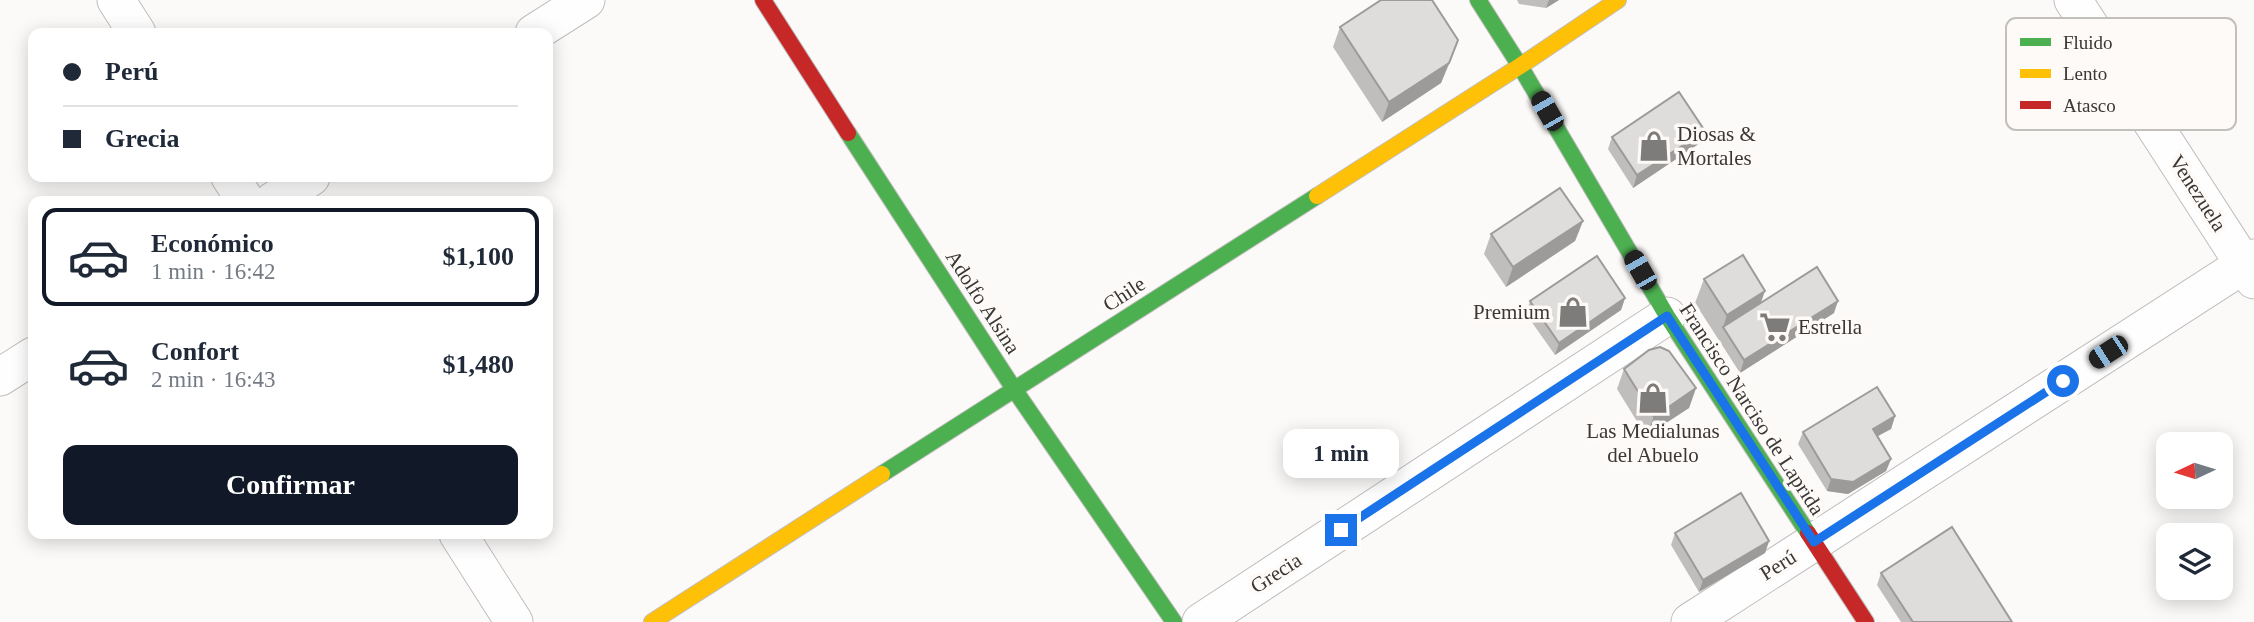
<!DOCTYPE html>
<html lang="es">
<meta charset="utf-8">
<style>
body{margin:0;font-family:"Times New Roman",serif;background:#f2f2f3;color:#1f2937;height:100vh;display:flex;flex-direction:column;font-size:26px;white-space:nowrap}
*{box-sizing:border-box;margin:0}
p{font-size:23px;color:#747a83}
.icon{flex:none;width:38px;height:38px;fill:none;stroke:currentColor;stroke-width:2;stroke-linecap:round;stroke-linejoin:round}
.map{position:relative;flex:1;overflow:hidden}
.panel{position:absolute;left:28px;top:196px;width:525px;height:343px;display:flex;flex-direction:column;background:#fff;border-radius:14px;box-shadow:0 4px 18px #0003}
.panel>*{flex:none}
.hud{position:absolute;left:28px;top:28px;width:525px;height:154px;border-radius:14px;box-shadow:0 4px 18px #0003;display:grid;align-content:center;height:154px;padding:0 35px;background:#fff}
.needle{width:46px;rotate:266deg}
.tools{position:absolute;left:2156px;top:432px;display:grid;gap:14px}
.tools a{display:grid;place-items:center;width:77px;height:77px;border-radius:14px;background:#fff;box-shadow:0 4px 18px #0003;font-size:35px}
.end{position:absolute;width:32px;height:32px;margin:-16px;border:9px solid #1a73e8;background:#fff;box-shadow:0 0 0 4px #fff}
.from{border-radius:50%}
.bubble{position:absolute;height:49px;border-radius:14px;background:#fff;box-shadow:0 4px 18px #0003;font-size:23px;font-weight:700;line-height:49px;text-align:center}
.car{position:absolute;width:21px;height:42px;margin:-21px -10px;border-radius:9px;box-shadow:0 0 5px 2px #0007;background:linear-gradient(#222 24%,#8ab4d8 0 40%,#222 0 76%,#8ab4d8 0 86%,#222 0)}
.hud b{display:flex;align-items:center;gap:24px;height:66px;font-size:26px}
.hud b+b{border-top:2px solid #e0e1e3}
.hud i{width:18px;height:18px;background:#1f2937}
ul{padding:12px 0 0;list-style:none}
li{display:flex;align-items:center;gap:21px;height:98px;margin:0 14px 10px;padding:0 21px;border:4px solid transparent;border-radius:14px}
li div{flex:1}
li b{display:block;font-size:26px}
li em{font-style:normal;font-weight:700}
li.selected{border-color:#111827}
li>.icon{width:63px;height:63px;stroke-width:1.5}
.primary-button{display:flex;gap:14px;margin-top:auto;padding:14px 35px}
.primary-button a{flex:1;height:80px;border-radius:14px;background:#111827;color:#fff;font-size:28px;font-weight:700;line-height:80px;text-align:center}
.map>svg:first-child{display:block}
.lines{fill:none;stroke-linecap:round;stroke-linejoin:round}
.street-casing{stroke:#c0bebd;stroke-width:39}
.fast-casing{stroke:#c0bebd;stroke-width:18}
.slow-casing{stroke:#c0bebd;stroke-width:18}
.jam-casing{stroke:#c0bebd;stroke-width:18}
.street{stroke:#fffefe;stroke-width:37}
.fast{stroke:#4caf50;stroke-width:16}
.slow{stroke:#ffc107;stroke-width:16}
.jam{stroke:#c62828;stroke-width:16}
.wall{fill:#c0bebd}
.shaded-wall{fill:#9c9b9a}
.building{fill:#dfdddc;stroke:#9c9b9a;stroke-width:2}
.route{stroke:#1a73e8;stroke-width:9}
.labels{text-anchor:middle;stroke-width:7;stroke-linejoin:round;paint-order:stroke}
.poi-label{font-size:21px;fill:#393837;stroke:#fdfaf7;text-anchor:start}
.street-label{font-size:21px;fill:#393837;stroke:#fdfaf7}
.key{fill:#fdfaf7;stroke:#c2c0bd;stroke-width:2}
.key-label{font-size:19px;fill:#393837}
</style>
<div class="map">
<svg width="2254" height="622" viewBox="0 0 2254 622">
<rect width="100%" height="100%" fill="#fcfaf8"/>
<g class="lines">
<defs>
<path id="street" d="M 116,0 L 137,33
M 2073,0 L 2254,280
M 534,33 L 586,0
M 230,177 L 246,201
M 273,201 L 311,177
M 0,377 L 33,356
M 458,534 L 514,622
M 1201,622 L 1667,316
M 1690,622 L 2254,258"/>
<path id="fast" d="M 1478,0 L 1520,66 L 1667,316 L 1808,533
M 848,133 L 1014,389 L 1174,622
M 882,474 L 1317,196"/>
<path id="slow" d="M 1317,196 L 1520,66 L 1618,0
M 652,622 L 882,474"/>
<path id="jam" d="M 763,0 L 848,133
M 1808,533 L 1866,622"/>
</defs>
<use href="#street" class="street-casing"/>
<use href="#fast" class="fast-casing"/>
<use href="#slow" class="slow-casing"/>
<use href="#jam" class="jam-casing"/>
<use href="#street" class="street"/>
<use href="#fast" class="fast"/>
<use href="#slow" class="slow"/>
<use href="#jam" class="jam"/>
</g>
<path class="wall" d="M 1517,0 L 1559,0 L 1546,8 L 1519,4 Z
M 1340,27 L 1451,60 L 1441,83 L 1382,122 L 1333,47 Z
M 1612,137 L 1700,143 L 1633,188 L 1608,149 Z
M 1583,221 L 1575,241 L 1506,287 L 1484,254 L 1491,234 Z
M 1704,279 L 1761,303 L 1834,313 L 1740,373 L 1695,303 Z
M 1625,298 L 1621,310 L 1555,355 L 1526,314 L 1530,301 Z
M 1624,369 L 1696,388 L 1689,408 L 1646,436 L 1617,389 Z
M 1895,416 L 1891,429 L 1877,436 L 1891,459 L 1886,471 L 1848,494 L 1827,491 L 1798,444 L 1803,432 Z
M 1675,533 L 1769,541 L 1765,553 L 1699,592 L 1671,545 Z
M 1881,573 L 2012,622 L 1901,622 L 1877,585 Z"/>
<path class="shaded-wall" d="M 1549,0 L 1559,0 L 1546,8 Z
M 1458,40 L 1441,83 L 1382,122 L 1389,102 Z
M 1705,131 L 1700,143 L 1633,188 L 1637,175 Z
M 1583,221 L 1575,241 L 1506,287 L 1513,267 Z
M 1765,291 L 1757,314 L 1723,327 L 1727,315 Z
M 1625,298 L 1621,310 L 1555,355 L 1559,343 Z
M 1838,301 L 1834,313 L 1740,373 L 1744,360 Z
M 1696,388 L 1689,408 L 1646,436 L 1654,417 Z
M 1895,416 L 1891,429 L 1869,441 L 1873,429 Z
M 1891,459 L 1886,471 L 1848,494 L 1827,491 L 1831,479 Z
M 1769,541 L 1765,553 L 1699,592 L 1703,580 Z"/>
<path class="building" d="M 1381,0 L 1432,0 L 1458,40 L 1449,63 L 1389,102 L 1340,27 Z
M 1679,92 L 1705,131 L 1637,175 L 1612,137 Z
M 1560,188 L 1583,221 L 1513,267 L 1491,234 Z
M 1743,255 L 1765,291 L 1727,315 L 1704,279 Z
M 1597,256 L 1625,298 L 1559,343 L 1530,301 Z
M 1817,267 L 1838,301 L 1744,360 L 1723,327 Z
M 1660,347 L 1669,351 L 1696,388 L 1654,417 L 1624,369 L 1649,350 Z
M 1877,387 L 1895,416 L 1873,429 L 1891,459 L 1853,482 L 1831,479 L 1803,432 Z
M 1741,493 L 1769,541 L 1703,580 L 1675,533 Z
M 1952,527 L 2012,622 L 1913,622 L 1881,573 Z"/>
<g class="lines">
<path class="route" d="M 1341,530 L 1667,316 L 1814,542 L 2063,381"/>
</g>
<defs>
<symbol id="shop-bare" viewBox="-9 -9 18 18"><path d="M-5-2.5h2.3a2.7 3.5 0 0 1 5.4 0H5L5.5 6h-11ZM-1.5-2.5h3a1.5 2.3 0 0 0-3 0Z" fill="#7d7c7b" stroke="#fdfaf7" stroke-width="2.5" paint-order="stroke"/></symbol>
<symbol id="supermarket-bare" viewBox="-9 -9 18 18"><path d="M-6-5.5h2.5l.6 2H6L4.5 2H-2.5L-4.4-4H-6ZM-1.5 3.2a1.3 1.3 0 1 0 .1 0ZM3 3.2a1.3 1.3 0 1 0 .1 0Z" fill="#7d7c7b" stroke="#fdfaf7" stroke-width="2.5" paint-order="stroke"/></symbol>
</defs>
<g fill-rule="evenodd">
<use href="#shop-bare" x="1632" y="124" width="44" height="44"/>
<use href="#shop-bare" x="1551" y="290" width="44" height="44"/>
<use href="#supermarket-bare" x="1753" y="305" width="44" height="44"/>
<use href="#shop-bare" x="1631" y="376" width="44" height="44"/>
</g>
<g class="labels">
<g class="poi-label">
<text x="1677" y="141">Diosas &amp;<tspan x="1677" dy="24">Mortales</tspan></text>
<text x="1550" y="319" text-anchor="end">Premium</text>
<text x="1798" y="334">Estrella</text>
<text x="1653" y="438" text-anchor="middle">Las Medialunas<tspan x="1653" dy="24">del Abuelo</tspan></text>
</g>
<g class="street-label">
<text transform="translate(2198 193) rotate(57)" y="7">Venezuela</text>
<text transform="translate(1124 294) rotate(-33)" y="7">Chile</text>
<text transform="translate(983 302) rotate(57)" y="7">Adolfo Alsina</text>
<text transform="translate(1752 409) rotate(57)" y="7">Francisco Narciso de Laprida</text>
<text transform="translate(1778 565) rotate(-32)" y="7">Perú</text>
<text transform="translate(1276 573) rotate(-33)" y="7">Grecia</text>
</g>
</g>
<rect x="2006" y="18" width="230" height="112" rx="10" class="key"/>
<rect x="2020" y="38" width="31" height="8" fill="#4caf50"/>
<rect x="2020" y="69" width="31" height="9" fill="#ffc107"/>
<rect x="2020" y="101" width="31" height="8" fill="#c62828"/>
<g class="key-label">
<text x="2063" y="49">Fluido</text>
<text x="2063" y="80">Lento</text>
<text x="2063" y="112">Atasco</text>
</g>
</svg>
<div class="tools">
<a><svg class="needle" viewBox="-14 -14 28 28"><path d="M0-13l5 13h-10z" fill="#e53935"/><path d="M0 13l5-13h-10z" fill="#747a83"/></svg></a>
<a><svg class="icon" aria-label="layers" viewBox="0 0 24 24"><path d="M12 4l9 5-9 5-9-5zM3 14l9 5 9-5"/></svg></a>
</div>
<i class="end from" style="left:2063px;top:381px"></i>
<i class="end" style="left:1341px;top:530px"></i>
<div class="bubble" style="left:1283px;top:429px;width:116px">1 min</div>
<i class="car" style="left:1547px;top:111px;rotate:330deg"></i>
<i class="car" style="left:1640px;top:270px;rotate:330deg"></i>
<i class="car" style="left:2108px;top:352px;rotate:237deg"></i>
<div class="hud">
<b><i class="from"></i>Perú</b>
<b><i></i>Grecia</b>
</div>
<section class="panel">
<ul>
<li class="selected"><svg class="icon" aria-label="car" viewBox="0 0 24 24"><path d="M5 17H2v-5l4-1 3-4h7l3 4 3 1v5h-3M9 17h6M6 11h13"/><circle cx="7" cy="17" r="2"/><circle cx="17" cy="17" r="2"/></svg><div><b>Económico</b><p>1 min · 16:42</p></div><em>$1,100</em></li>
<li><svg class="icon" aria-label="car" viewBox="0 0 24 24"><path d="M5 17H2v-5l4-1 3-4h7l3 4 3 1v5h-3M9 17h6M6 11h13"/><circle cx="7" cy="17" r="2"/><circle cx="17" cy="17" r="2"/></svg><div><b>Confort</b><p>2 min · 16:43</p></div><em>$1,480</em></li>
</ul>
<div class="primary-button"><a>Confirmar</a></div>
</section>
</div>
